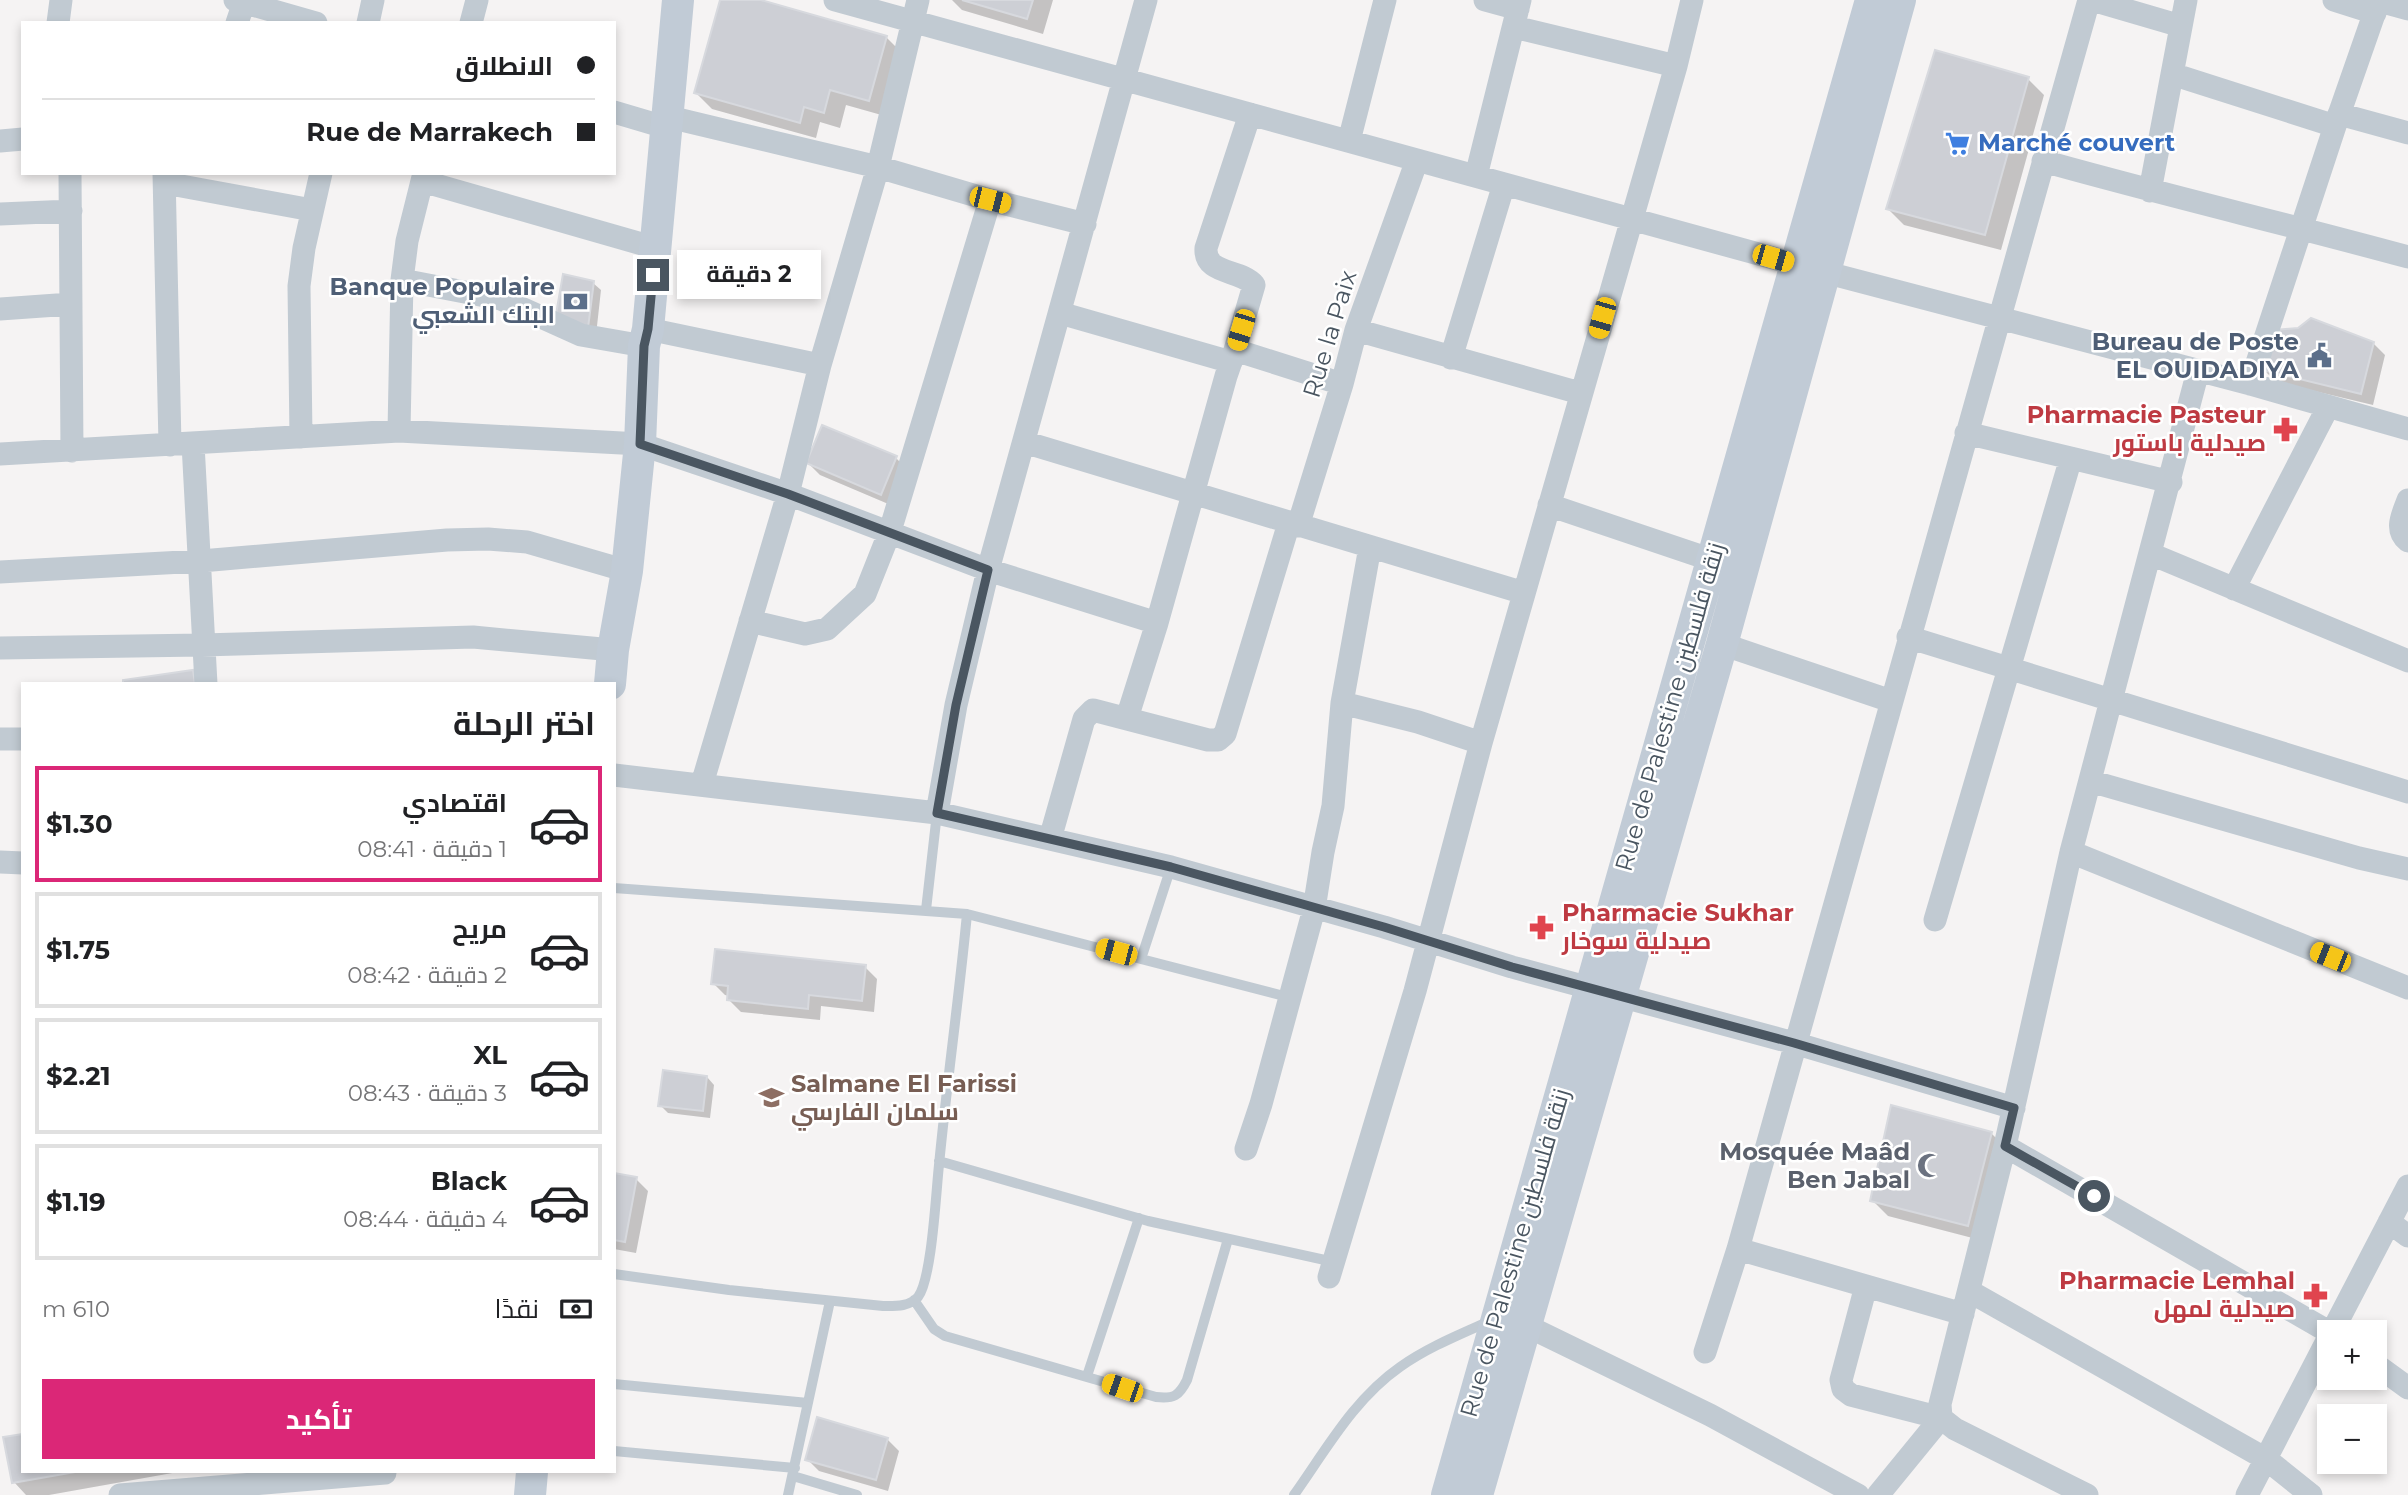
<!DOCTYPE html>
<html lang="ar">
<meta charset="utf-8">
<style>
body{margin:0;font-family:Montserrat,Cairo,sans-serif;background:#f2f2f2;color:#202124;direction:rtl;height:100vh;display:flex;flex-direction:column;font-size:26px;white-space:nowrap}
*{box-sizing:border-box;margin:0}
p{font-size:23px;color:#757577}
.icon{flex:none;width:38px;height:38px;fill:none;stroke:currentColor;stroke-width:2;stroke-linecap:round;stroke-linejoin:round}
.map{position:relative;flex:1;overflow:hidden;direction:ltr}
.sheet{position:absolute;left:21px;top:682px;width:595px;height:791px;display:flex;flex-direction:column;background:#fff;border-radius:0px;box-shadow:0 4px 10px #0003;direction:rtl}
.sheet>*{flex:none}
.guide{position:absolute;left:21px;top:21px;width:595px;height:154px;border-radius:0px;box-shadow:0 4px 10px #0003;direction:rtl;display:grid;align-content:center;height:154px;padding:0 21px;background:#fff}
.buttons{position:absolute;left:2317px;top:1320px;display:grid;gap:14px}
.buttons a{display:grid;place-items:center;width:70px;height:70px;border-radius:0px;background:#fff;box-shadow:0 4px 10px #0003;font-size:35px}
.end{position:absolute;width:32px;height:32px;margin:-16px;border:9px solid #4a5661;background:#fff;box-shadow:0 0 0 4px #fff}
.from{border-radius:50%}
.bubble{position:absolute;height:49px;border-radius:0px;background:#fff;box-shadow:0 4px 10px #0003;font-size:23px;font-weight:700;line-height:49px;text-align:center;direction:rtl}
.car{position:absolute;width:21px;height:42px;margin:-21px -10px;border-radius:9px;box-shadow:0 0 5px 2px #0007;background:linear-gradient(#f5c518 24%,#345 0 40%,#f5c518 0 76%,#345 0 86%,#f5c518 0)}
.guide b{display:flex;align-items:center;gap:24px;height:66px;font-size:26px}
.guide b+b{border-top:2px solid #e0e0e0}
.guide i{width:18px;height:18px;background:#202124}
ul{padding:0;list-style:none}
li{display:flex;align-items:center;gap:21px;height:116px;margin:0 14px 10px;padding:0 7px;border:4px solid #e0e0e0;border-radius:0px}
li div{flex:1}
li b{display:block;font-size:26px}
li em{font-style:normal;font-weight:700}
li.active{border-color:#db2777}
li>.icon{width:63px;height:63px;stroke-width:1.5}
h2{padding:0 21px;font-size:32px;line-height:84px}
.pay{display:flex;align-items:center;gap:18px;height:77px;padding:0 21px;font-size:26px}
.pay p{margin-inline-start:auto}
.cta{display:flex;gap:14px;margin-top:auto;padding:14px 21px}
.cta a{flex:1;height:80px;border-radius:0px;background:#db2777;color:#fff;font-size:28px;font-weight:700;line-height:80px;text-align:center}
.map>svg:first-child{display:block}
.shadow{fill:#0003}
.building{fill:#cdcfd5;stroke:#d7d9de;stroke-width:2}
.lines{fill:none;stroke-linecap:round;stroke-linejoin:round}
.lane{stroke:#c1cad2;stroke-width:10}
.street{stroke:#c1cad2;stroke-width:23}
.secondary{stroke:#c1cbd6;stroke-width:32}
.route{stroke:#4a5661;stroke-width:9}
.labels{text-anchor:middle;stroke-width:5;stroke-linejoin:round;paint-order:stroke}
.shop-label{font-size:24px;font-weight:bold;fill:#366cbe;stroke:#fff;text-anchor:start}
.service-label{font-size:24px;font-weight:bold;fill:#4e5e75;stroke:#fff;text-anchor:end}
.street-label{font-size:24px;fill:#4a5661;stroke:#fff}
.health-label{font-size:24px;font-weight:bold;fill:#be3a42;stroke:#fff;text-anchor:end}
.education-label{font-size:24px;font-weight:bold;fill:#785e54;stroke:#fff;text-anchor:start}
.worship-label{font-size:24px;font-weight:bold;fill:#5b616d;stroke:#fff;text-anchor:end}
</style>
<div class="map">
<svg width="2408" height="1495" viewBox="0 0 2408 1495">
<rect width="100%" height="100%" fill="#f5f3f3"/>
<path class="shadow" d="M 722,0 L 754,0 L 886,37 L 902,53 L 885,116 L 846,105 L 840,128 L 820,122 L 816,138 L 712,109 L 696,93 Z
M 952,0 L 1053,0 L 1043,34 L 962,10 Z
M 2028,79 L 2044,95 L 2001,250 L 1904,225 L 1888,209 Z
M 593,283 L 601,290 L 596,335 L 564,327 Z
M 2373,343 L 2385,355 L 2373,405 L 2276,382 L 2264,370 Z
M 896,458 L 908,470 L 893,506 L 820,475 L 808,463 Z
M 865,967 L 877,979 L 874,1012 L 821,1006 L 820,1020 L 741,1012 L 729,1000 L 729,996 L 725,995 L 713,983 Z
M 707,1077 L 714,1085 L 710,1118 L 668,1113 L 660,1105 Z
M 1991,1133 L 2008,1150 L 1984,1241 L 1888,1216 L 1872,1200 Z
M 614,1174 L 636,1179 L 648,1191 L 636,1253 L 614,1249 Z
M 887,1439 L 899,1451 L 888,1491 L 819,1471 L 807,1459 Z
M 23,1472 L 178,1472 L 49,1495 L 26,1495 L 14,1482 Z"/>
<path class="building" d="M 720,0 L 761,0 L 887,36 L 869,101 L 830,90 L 824,113 L 804,107 L 800,123 L 694,93 Z
M 962,0 L 1033,0 L 1027,19 Z
M 1935,50 L 2029,77 L 1985,235 L 1886,209 Z
M 563,274 L 594,281 L 588,328 L 555,320 Z
M 2311,318 L 2374,342 L 2361,394 L 2262,370 L 2275,330 L 2298,328 Z
M 822,425 L 897,456 L 881,495 L 806,463 Z
M 193,670 L 195,684 L 123,684 L 123,680 Z
M 715,949 L 866,965 L 862,1001 L 809,995 L 808,1009 L 727,1000 L 728,986 L 711,984 Z
M 663,1070 L 707,1076 L 703,1111 L 658,1106 Z
M 1891,1105 L 1992,1132 L 1968,1226 L 1870,1201 Z
M 614,1173 L 637,1177 L 625,1242 L 614,1240 Z
M 817,1417 L 888,1438 L 876,1480 L 805,1460 Z
M 23,1434 L 23,1472 L 75,1472 L 12,1483 L 3,1437 Z"/>
<g class="lines">
<path class="lane" d="M 614,888 L 967,914 L 1288,997
M 926,910 L 937,813
M 1141,959 L 1171,867
M 939,1161 L 1148,1221 L 1334,1262
M 614,1274 L 729,1290 L 883,1306 C 895,1306 909,1307 918,1297 C 932,1279 936,1191 939,1165 C 947,1081 959,998 967,914
M 914,1300 L 934,1329 L 945,1336 L 1156,1397 C 1174,1399 1179,1396 1187,1380 L 1228,1239
M 1087,1376 L 1139,1218
M 614,1384 L 808,1403
M 614,1451 L 795,1468
M 793,1476 L 857,1495
M 788,1495 L 830,1301
M 1294,1495 C 1326,1450 1354,1399 1400,1367 C 1428,1347 1461,1334 1492,1320"/>
<path class="street" d="M 235,0 L 316,23
M 835,0 L 1824,272 L 2250,384 L 2408,429
M 1485,0 L 1518,9
M 2092,0 L 2181,26
M 2334,0 L 2375,13
M 2379,1 L 2408,9
M 58,23 L 61,0
M 237,23 L 244,2
M 368,23 L 373,0
M 471,23 L 477,0
M 1514,27 L 1676,66
M 2172,74 L 2335,126
M 614,112 L 668,128
M 2339,114 L 2408,133
M 669,117 L 878,167 L 990,200 L 1085,224
M 0,141 L 23,139
M 1349,141 L 1385,0
M 2043,161 C 2164,195 2287,224 2408,257
M 70,173 L 72,451
M 164,173 L 170,445
M 1476,176 L 1520,0
M 422,181 L 656,248
M 165,183 L 312,210
M 2150,191 L 2186,0
M 0,214 L 71,211
M 402,280 L 501,299 L 581,335 L 644,346
M 0,309 L 71,304
M 1060,313 L 1231,362
M 648,329 L 820,365
M 1356,330 L 1580,393
M 1235,350 L 1254,285 C 1241,269 1204,275 1206,248 L 1250,114
M 1451,358 L 1504,184
M 2250,384 L 2335,126 L 2379,0
M 399,431 L 402,280 L 407,241 L 424,173
M 1966,433 L 2171,482
M 301,437 L 299,286 L 304,248 L 321,173
M 1024,442 L 1524,593
M 193,444 L 206,684
M 0,454 L 399,431 L 640,444 L 788,494 L 988,570 L 1157,623
M 2408,500 C 2403,514 2394,530 2408,541
M 1549,505 L 1712,560
M 1298,526 L 1342,384 L 1356,330 L 1417,160
M 2151,554 L 2408,661
M 0,572 L 201,561 L 447,540 L 488,539 L 527,542 L 627,571
M 2234,589 L 2328,407
M 750,621 L 805,634 L 827,629 L 865,594 L 890,531 L 990,200
M 1908,637 L 2408,792
M 1722,644 L 1891,701
M 0,648 L 202,645 L 473,637 L 613,650
M 1342,703 L 1418,722 L 1481,743
M 1127,718 L 1157,623 L 1226,376 L 1235,350 L 1342,384
M 0,739 L 23,739
M 614,775 L 937,813 L 1171,867 L 1384,927 L 1512,967 L 1794,1043 L 2014,1108
M 2090,781 L 2359,858 L 2408,869
M 702,784 L 788,494 L 820,365 L 878,167 L 918,0
M 937,813 L 956,705 L 988,570 L 1146,0
M 1050,839 L 1084,719 L 1093,710 L 1208,740 L 1218,740 L 1225,734 L 1289,523
M 2071,852 L 2408,988
M 0,862 L 23,863
M 1935,920 L 2071,458
M 2005,1146 L 2329,1332
M 1246,1149 L 1261,1104 L 1314,909 L 1323,852 L 1333,806 L 1342,703 L 1370,547
M 2389,1222 L 2408,1236
M 1738,1249 L 1963,1314
M 1329,1277 L 1415,991 L 1481,743 L 1676,66 L 1692,0
M 1866,1286 L 1841,1380 L 1843,1389 L 1851,1395 L 1941,1418 L 1878,1495
M 1969,1291 L 2266,1459 L 2311,1495
M 1514,1322 L 1525,1325 L 1710,1415 L 1858,1495
M 2332,1332 L 2408,1186
M 1705,1352 L 1738,1249 L 2089,0
M 2375,1364 L 2408,1388
M 120,1495 L 385,1473
M 2087,1495 L 1955,1429 L 1941,1418 L 1940,1404 L 2005,1146 L 2071,852 L 2198,371
M 2247,1495 L 2329,1337"/>
<path class="secondary" d="M 610,684 L 613,650 L 627,571 L 640,444 L 644,346 L 648,329 L 678,0
M 530,1495 L 532,1472
M 1447,1495 L 1871,0
M 1477,1495 L 1722,644 L 1900,0"/>
</g>
<g class="lines">
<path class="route" d="M 653,275 L 648,329 L 644,346 L 640,444 L 788,494 L 988,570 L 956,705 L 937,813 L 1171,867 L 1384,927 L 1512,967 L 1794,1043 L 2014,1108 L 2005,1146 L 2094,1196"/>
</g>
<defs>
<symbol id="supermarket-bare" viewBox="-9 -9 18 18"><path d="M-6-5.5h2.5l.6 2H6L4.5 2H-2.5L-4.4-4H-6ZM-1.5 3.2a1.3 1.3 0 1 0 .1 0ZM3 3.2a1.3 1.3 0 1 0 .1 0Z" fill="#3f7fe0" stroke="#fff" stroke-width="2.5" paint-order="stroke"/></symbol>
<symbol id="bank-bare" viewBox="-9 -9 18 18"><path d="M-6-4H6V4H-6ZM0-2.3a2.3 2.3 0 1 0 0 4.6a2.3 2.3 0 1 0 0-4.6Z" fill="#5c6f8a" stroke="#fff" stroke-width="2.5" paint-order="stroke"/></symbol>
<symbol id="civic-bare" viewBox="-9 -9 18 18"><path d="M-.6-6.5H3V-4.5H.6V-3L4-1V1h2V6H-6V1h2V-1L-.6-3ZM-1.2 2.5V6h2.4V2.5Z" fill="#5c6f8a" stroke="#fff" stroke-width="2.5" paint-order="stroke"/></symbol>
<symbol id="pharmacy-bare" viewBox="-9 -9 18 18"><path d="M-2-6h4v4h4v4h-4v4h-4v-4h-4v-4h4Z" fill="#e0444e" stroke="#fff" stroke-width="2.5" paint-order="stroke"/></symbol>
<symbol id="school-bare" viewBox="-9 -9 18 18"><path d="M0-5L7-2L0 1L-7-2ZM-4 1L0 2.5L4 1V4Q0 6-4 4Z" fill="#8d6e63" stroke="#fff" stroke-width="2.5" paint-order="stroke"/></symbol>
<symbol id="mosque-bare" viewBox="-9 -9 18 18"><path d="M3.5-4.9A6 6 0 1 0 3.5 4.9A5 5 0 1 1 3.5-4.9Z" fill="#6b7280" stroke="#fff" stroke-width="2.5" paint-order="stroke"/></symbol>
</defs>
<g fill-rule="evenodd">
<use href="#supermarket-bare" x="1940" y="126" width="35" height="35"/>
<use href="#bank-bare" x="558" y="284" width="35" height="35"/>
<use href="#civic-bare" x="2302" y="338" width="35" height="35"/>
<use href="#pharmacy-bare" x="2268" y="412" width="35" height="35"/>
<use href="#pharmacy-bare" x="1524" y="910" width="35" height="35"/>
<use href="#school-bare" x="754" y="1080" width="35" height="35"/>
<use href="#mosque-bare" x="1912" y="1148" width="35" height="35"/>
<use href="#pharmacy-bare" x="2298" y="1278" width="35" height="35"/>
</g>
<g class="labels">
<g class="shop-label">
<text x="1978" y="151">Marché couvert</text>
</g>
<g class="service-label">
<text x="555" y="295">Banque Populaire<tspan x="555" dy="28">البنك الشعبي</tspan></text>
<text x="2299" y="350">Bureau de Poste<tspan x="2299" dy="28">EL OUIDADIYA</tspan></text>
</g>
<g class="street-label">
<text transform="translate(1330 334) rotate(-73)" y="8">Rue la Paix</text>
<text transform="translate(1670 707) rotate(-74)" y="8">Rue de Palestine زنقة فلسطين</text>
<text transform="translate(1515 1253) rotate(-74)" y="8">Rue de Palestine زنقة فلسطين</text>
</g>
<g class="health-label">
<text x="2266" y="423">Pharmacie Pasteur<tspan x="2266" dy="28">صيدلية باستور</tspan></text>
<text x="1562" y="921" text-anchor="start">Pharmacie Sukhar<tspan x="1562" dy="28">صيدلية سوخار</tspan></text>
<text x="2295" y="1289">Pharmacie Lemhal<tspan x="2295" dy="28">صيدلية لمهل</tspan></text>
</g>
<g class="education-label">
<text x="791" y="1092">Salmane El Farissi<tspan x="791" dy="28">سلمان الفارسي</tspan></text>
</g>
<g class="worship-label">
<text x="1910" y="1160">Mosquée Maâd<tspan x="1910" dy="28">Ben Jabal</tspan></text>
</g>
</g>
</svg>
<div class="buttons">
<a>+</a>
<a>−</a>
</div>
<i class="end from" style="left:2094px;top:1196px"></i>
<i class="end" style="left:653px;top:275px"></i>
<div class="bubble" style="left:677px;top:250px;width:144px">2 دقيقة</div>
<i class="car" style="left:990px;top:200px;rotate:104deg"></i>
<i class="car" style="left:1773px;top:258px;rotate:106deg"></i>
<i class="car" style="left:1602px;top:318px;rotate:196deg"></i>
<i class="car" style="left:1241px;top:330px;rotate:197deg"></i>
<i class="car" style="left:1116px;top:952px;rotate:285deg"></i>
<i class="car" style="left:2330px;top:957px;rotate:292deg"></i>
<i class="car" style="left:1122px;top:1388px;rotate:289deg"></i>
<div class="guide">
<b><i class="from"></i>الانطلاق</b>
<b><i></i>Rue de Marrakech</b>
</div>
<section class="sheet">
<h2>اختر الرحلة</h2>
<ul>
<li class="active"><svg class="icon" aria-label="car" viewBox="0 0 24 24"><path d="M5 17H2v-5l4-1 3-4h7l3 4 3 1v5h-3M9 17h6M6 11h13"/><circle cx="7" cy="17" r="2"/><circle cx="17" cy="17" r="2"/></svg><div><b>اقتصادي</b><p>1 دقيقة · 08:41</p></div><em>$1.30</em></li>
<li><svg class="icon" aria-label="car" viewBox="0 0 24 24"><path d="M5 17H2v-5l4-1 3-4h7l3 4 3 1v5h-3M9 17h6M6 11h13"/><circle cx="7" cy="17" r="2"/><circle cx="17" cy="17" r="2"/></svg><div><b>مريح</b><p>2 دقيقة · 08:42</p></div><em>$1.75</em></li>
<li><svg class="icon" aria-label="car" viewBox="0 0 24 24"><path d="M5 17H2v-5l4-1 3-4h7l3 4 3 1v5h-3M9 17h6M6 11h13"/><circle cx="7" cy="17" r="2"/><circle cx="17" cy="17" r="2"/></svg><div><b>XL</b><p>3 دقيقة · 08:43</p></div><em>$2.21</em></li>
<li><svg class="icon" aria-label="car" viewBox="0 0 24 24"><path d="M5 17H2v-5l4-1 3-4h7l3 4 3 1v5h-3M9 17h6M6 11h13"/><circle cx="7" cy="17" r="2"/><circle cx="17" cy="17" r="2"/></svg><div><b>Black</b><p>4 دقيقة · 08:44</p></div><em>$1.19</em></li>
</ul>
<div class="pay"><svg class="icon" aria-label="cash" viewBox="0 0 24 24"><path d="M3 7h18v10H3z"/><circle cx="12" cy="12" r="2"/></svg>نقدًا<p>610 m</p></div>
<div class="cta"><a>تأكيد</a></div>
</section>
</div>
